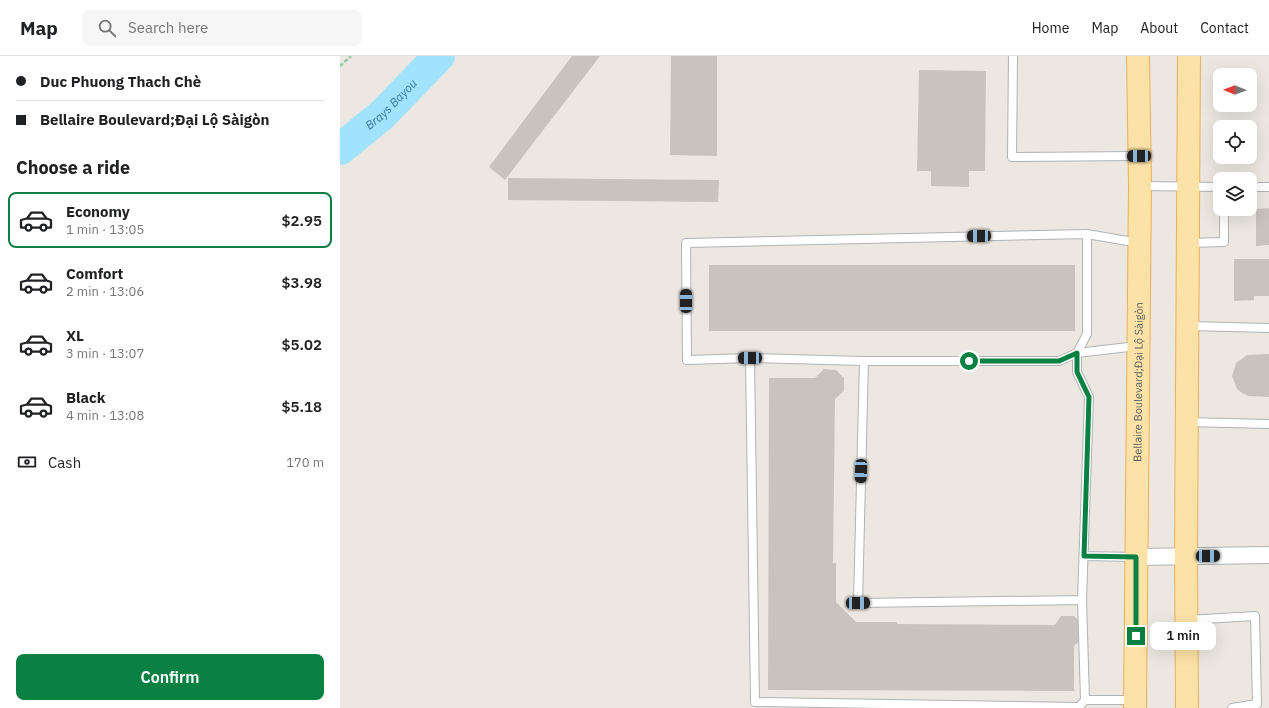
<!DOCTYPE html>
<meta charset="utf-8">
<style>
body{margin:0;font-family:"IBM Plex Sans",sans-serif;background:#f6f6f6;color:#202124;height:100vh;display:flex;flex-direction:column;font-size:15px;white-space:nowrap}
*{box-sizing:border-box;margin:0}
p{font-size:13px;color:#757577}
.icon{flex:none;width:22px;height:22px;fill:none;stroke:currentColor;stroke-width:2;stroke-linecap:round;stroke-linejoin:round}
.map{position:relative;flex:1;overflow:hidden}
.details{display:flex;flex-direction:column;background:#fff;width:340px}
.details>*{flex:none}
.guide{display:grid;align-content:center;height:88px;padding:0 16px;background:#fff}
.needle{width:26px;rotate:271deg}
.tools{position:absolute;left:873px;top:12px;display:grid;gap:8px}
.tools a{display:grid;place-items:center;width:44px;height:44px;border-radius:8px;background:#fff;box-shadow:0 4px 16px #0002;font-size:20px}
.end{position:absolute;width:18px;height:18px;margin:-9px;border:5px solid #0b8043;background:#fff;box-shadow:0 0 0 2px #fff}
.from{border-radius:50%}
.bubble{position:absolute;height:28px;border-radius:8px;background:#fff;box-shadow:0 4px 16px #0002;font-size:13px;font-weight:600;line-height:28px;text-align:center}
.car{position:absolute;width:12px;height:24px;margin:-12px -6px;border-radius:5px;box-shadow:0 0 3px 1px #0007;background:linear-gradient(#222 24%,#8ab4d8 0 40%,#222 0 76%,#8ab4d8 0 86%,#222 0)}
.guide b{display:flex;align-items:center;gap:14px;height:38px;font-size:15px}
.guide b+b{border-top:1px solid #e0e0e0}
.guide i{width:10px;height:10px;background:#202124}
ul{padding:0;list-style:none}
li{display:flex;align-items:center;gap:12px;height:56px;margin:0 8px 6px;padding:0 8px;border:2px solid transparent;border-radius:8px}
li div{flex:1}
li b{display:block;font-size:15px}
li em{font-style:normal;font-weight:600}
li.active{border-color:#0b8043}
li>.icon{width:36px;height:36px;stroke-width:1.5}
h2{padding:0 16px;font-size:18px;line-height:48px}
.pay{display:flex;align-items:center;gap:10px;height:44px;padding:0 16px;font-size:15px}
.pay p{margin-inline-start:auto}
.action{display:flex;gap:8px;margin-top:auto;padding:8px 16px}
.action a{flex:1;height:46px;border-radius:8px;background:#0b8043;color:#fff;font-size:16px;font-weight:600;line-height:46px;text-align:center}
header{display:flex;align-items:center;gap:24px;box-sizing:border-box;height:56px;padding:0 20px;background:#fff;border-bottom:1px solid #e0e0e0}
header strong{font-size:19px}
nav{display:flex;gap:22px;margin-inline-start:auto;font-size:14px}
.search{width:280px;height:36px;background:#f6f6f6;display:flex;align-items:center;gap:10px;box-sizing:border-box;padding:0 14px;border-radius:8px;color:#757577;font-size:15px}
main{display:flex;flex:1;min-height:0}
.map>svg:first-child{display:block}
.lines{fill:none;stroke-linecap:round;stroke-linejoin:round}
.river{stroke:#a1e2fc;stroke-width:32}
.building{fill:#c8c3be}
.service-casing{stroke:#afb3b6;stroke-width:10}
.minor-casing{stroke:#afb3b6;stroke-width:18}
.primary-casing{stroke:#edae59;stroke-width:24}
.path{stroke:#9ac9a0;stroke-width:2.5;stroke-dasharray:4 2;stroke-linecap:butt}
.service{stroke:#fff;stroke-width:8}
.minor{stroke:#fff;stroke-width:16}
.primary{stroke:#fce2a6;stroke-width:22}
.route{stroke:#0b8043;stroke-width:5}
.labels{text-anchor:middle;stroke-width:3;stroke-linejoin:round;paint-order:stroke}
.street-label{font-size:11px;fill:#5a5e61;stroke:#fff}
.water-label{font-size:12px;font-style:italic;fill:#3b789b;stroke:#fff}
</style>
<header>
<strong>Map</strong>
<div class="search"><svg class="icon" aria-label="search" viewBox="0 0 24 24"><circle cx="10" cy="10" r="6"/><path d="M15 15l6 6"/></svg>Search here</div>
<nav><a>Home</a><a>Map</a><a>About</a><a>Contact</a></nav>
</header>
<main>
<section class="details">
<div class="guide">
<b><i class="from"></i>Duc Phuong Thach Chè</b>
<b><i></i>Bellaire Boulevard;Đại Lộ Sàigòn</b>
</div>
<h2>Choose a ride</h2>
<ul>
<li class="active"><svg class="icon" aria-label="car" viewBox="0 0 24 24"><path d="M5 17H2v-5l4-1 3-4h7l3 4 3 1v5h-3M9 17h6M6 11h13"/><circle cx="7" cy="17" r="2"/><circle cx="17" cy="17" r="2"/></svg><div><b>Economy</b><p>1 min · 13:05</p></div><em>$2.95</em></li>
<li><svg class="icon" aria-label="car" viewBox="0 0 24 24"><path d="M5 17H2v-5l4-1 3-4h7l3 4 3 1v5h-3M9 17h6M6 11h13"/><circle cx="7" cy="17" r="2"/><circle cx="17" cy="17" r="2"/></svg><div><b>Comfort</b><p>2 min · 13:06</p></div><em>$3.98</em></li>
<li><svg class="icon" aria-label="car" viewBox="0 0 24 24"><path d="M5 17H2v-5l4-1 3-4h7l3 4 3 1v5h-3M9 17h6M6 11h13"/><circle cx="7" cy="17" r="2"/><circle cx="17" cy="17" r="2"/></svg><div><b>XL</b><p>3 min · 13:07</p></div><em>$5.02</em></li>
<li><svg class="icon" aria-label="car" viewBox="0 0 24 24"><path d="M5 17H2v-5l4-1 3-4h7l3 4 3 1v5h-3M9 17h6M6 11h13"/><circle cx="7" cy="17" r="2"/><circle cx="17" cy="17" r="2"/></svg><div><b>Black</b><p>4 min · 13:08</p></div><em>$5.18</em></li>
</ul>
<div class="pay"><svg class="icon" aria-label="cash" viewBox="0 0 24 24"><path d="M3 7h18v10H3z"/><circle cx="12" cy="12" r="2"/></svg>Cash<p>170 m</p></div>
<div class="action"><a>Confirm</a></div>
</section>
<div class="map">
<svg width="929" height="652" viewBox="0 0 929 652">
<rect width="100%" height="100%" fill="#ece8e1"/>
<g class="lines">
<path class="river" id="s1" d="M 0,93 L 42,59 L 99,0"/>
</g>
<path class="building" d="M 232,0 L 260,0 L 165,124 L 149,111 Z
M 331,0 L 377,0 L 377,100 L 330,99 Z
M 579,14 L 646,15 L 645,115 L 629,115 L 629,131 L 591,130 L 591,115 L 577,115 Z
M 168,122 L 379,124 L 378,146 L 168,144 Z
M 929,152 L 929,189 L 916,190 L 916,153 Z
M 894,203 L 929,203 L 929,240 L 914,240 L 914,244 L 894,245 Z
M 369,209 L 735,209 L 735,275 L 369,275 Z
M 929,298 L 929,341 L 908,340 L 902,337 L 897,333 L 892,320 L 896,307 L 907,299 Z
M 484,313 L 496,314 L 504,322 L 504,335 L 495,343 L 493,507 L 496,507 L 496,546 L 516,566 L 557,566 L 557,568 L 715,569 L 721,560 L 734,560 L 742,568 L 741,583 L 734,590 L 734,635 L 428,634 L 429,322 L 475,322 Z"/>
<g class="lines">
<defs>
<path id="service" d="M 673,0 L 672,101 L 798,100
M 801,130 L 880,131
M 910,131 L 929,131
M 849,187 L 884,186 L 884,153
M 849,270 L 929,272
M 410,302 L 347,304 L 346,187 L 747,178 L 799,187
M 524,305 L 410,302 L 415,646 L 739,651 L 745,644
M 847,366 L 929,368
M 744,500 L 796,501
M 742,544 L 749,341 L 737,316 L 737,297 L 747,278 L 747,178
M 847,564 L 915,560 L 917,648 L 892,652
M 795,644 L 745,644 L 742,544 L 518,547 L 524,305 L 719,305 L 737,297 L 797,290"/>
<path id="minor" d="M 796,501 L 929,499"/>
<g id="primary">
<path id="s2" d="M 795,652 L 800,130 L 798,0"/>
<path d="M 847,652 L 846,500 L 849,0"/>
</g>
</defs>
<use href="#service" class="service-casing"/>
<use href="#minor" class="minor-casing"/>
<use href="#primary" class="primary-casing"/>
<path class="path" d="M 0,10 L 11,0"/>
<use href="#service" class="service"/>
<use href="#minor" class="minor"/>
<use href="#primary" class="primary"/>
</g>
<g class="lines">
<path class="route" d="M 629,305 L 719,305 L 737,297 L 737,316 L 749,341 L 744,500 L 796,501 L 796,580"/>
</g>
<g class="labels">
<g class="street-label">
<text dy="4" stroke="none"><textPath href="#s2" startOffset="326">Bellaire Boulevard;Đại Lộ Sàigòn</textPath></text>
</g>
<g class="water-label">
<text dy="4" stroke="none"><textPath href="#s1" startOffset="68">Brays Bayou</textPath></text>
</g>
</g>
</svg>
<div class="tools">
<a><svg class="needle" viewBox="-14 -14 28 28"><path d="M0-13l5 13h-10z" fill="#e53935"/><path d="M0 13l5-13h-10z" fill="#757577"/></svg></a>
<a><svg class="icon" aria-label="locate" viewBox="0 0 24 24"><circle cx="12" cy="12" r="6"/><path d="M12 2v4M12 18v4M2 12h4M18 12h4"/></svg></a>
<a><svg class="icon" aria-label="layers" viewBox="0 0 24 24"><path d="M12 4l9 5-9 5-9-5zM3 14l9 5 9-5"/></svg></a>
</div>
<i class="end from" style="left:629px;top:305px"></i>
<i class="end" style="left:796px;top:580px"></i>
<div class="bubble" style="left:810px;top:566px;width:66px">1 min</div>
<i class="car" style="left:799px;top:100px;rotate:269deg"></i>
<i class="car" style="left:639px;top:180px;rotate:269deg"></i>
<i class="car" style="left:346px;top:245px;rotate:0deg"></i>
<i class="car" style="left:410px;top:302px;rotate:269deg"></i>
<i class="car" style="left:521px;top:415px;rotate:182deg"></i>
<i class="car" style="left:868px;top:500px;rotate:89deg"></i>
<i class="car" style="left:518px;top:547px;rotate:89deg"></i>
</div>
</main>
